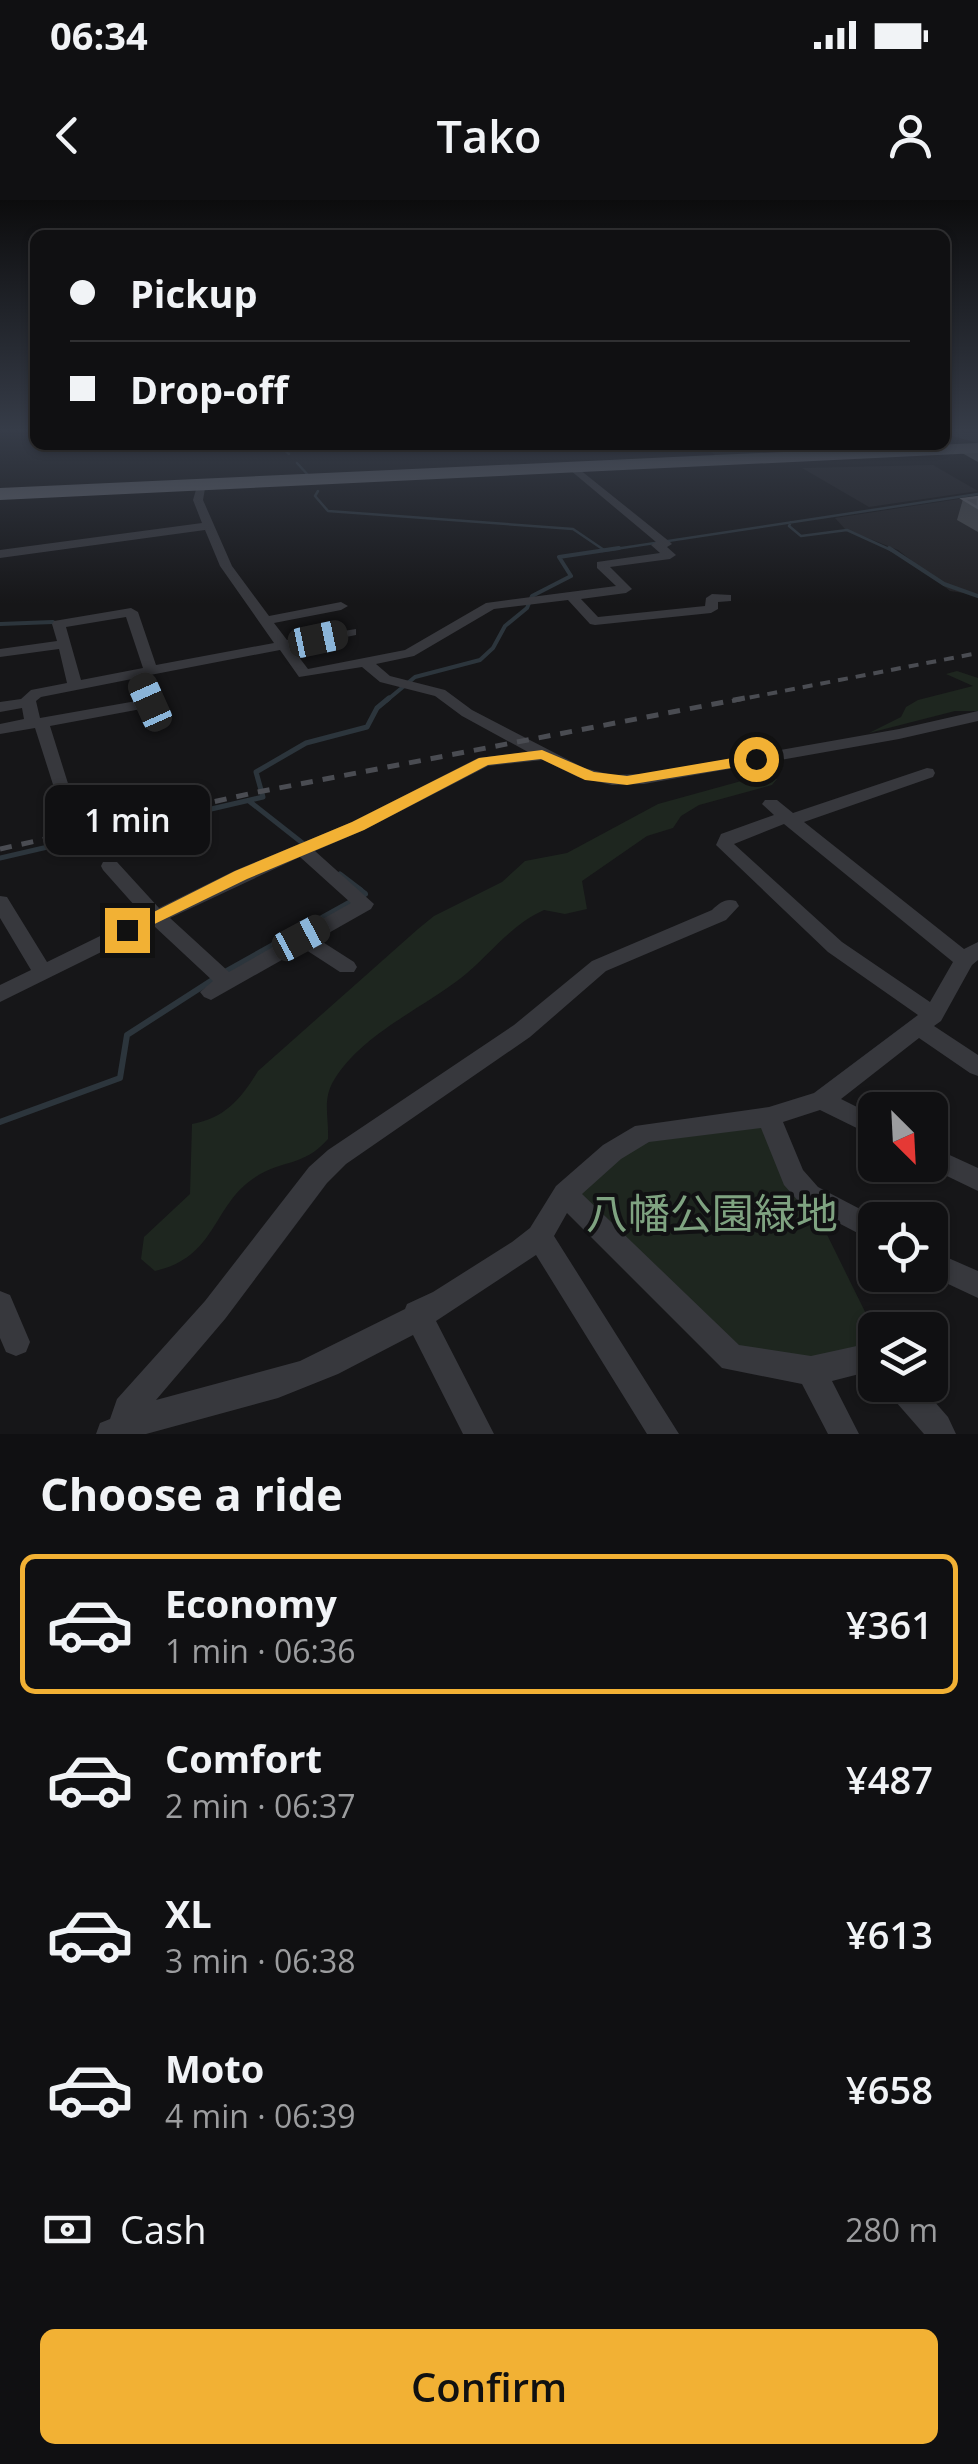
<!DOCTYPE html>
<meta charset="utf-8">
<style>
body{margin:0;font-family:"Open Sans","Noto Sans JP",sans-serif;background:#1e1e20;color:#f1f3f6;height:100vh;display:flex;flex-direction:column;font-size:38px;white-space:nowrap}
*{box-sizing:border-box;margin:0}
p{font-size:32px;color:#9c9d9f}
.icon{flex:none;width:55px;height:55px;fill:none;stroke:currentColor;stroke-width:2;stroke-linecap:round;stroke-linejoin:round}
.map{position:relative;height:1234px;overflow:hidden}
.drawer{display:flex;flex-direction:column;background:#101012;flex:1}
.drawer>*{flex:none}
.top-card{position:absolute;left:30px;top:30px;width:920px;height:220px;border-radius:15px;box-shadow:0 2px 8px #0004,0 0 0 2px #303032;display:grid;align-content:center;height:220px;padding:0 40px;background:#101012}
.needle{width:65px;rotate:156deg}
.tools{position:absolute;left:858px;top:892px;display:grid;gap:20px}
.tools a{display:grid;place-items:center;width:90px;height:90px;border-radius:15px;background:#101012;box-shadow:0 2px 8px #0004,0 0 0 2px #303032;font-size:50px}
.end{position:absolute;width:45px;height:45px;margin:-22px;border:12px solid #f2b134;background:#111;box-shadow:0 0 0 5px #111}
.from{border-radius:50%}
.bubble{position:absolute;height:70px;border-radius:15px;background:#101012;box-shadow:0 2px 8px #0004,0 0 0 2px #303032;font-size:32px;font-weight:600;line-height:70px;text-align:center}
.car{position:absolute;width:30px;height:60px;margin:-30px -15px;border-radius:12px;box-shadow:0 0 8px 2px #0007;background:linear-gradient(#222 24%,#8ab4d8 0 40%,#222 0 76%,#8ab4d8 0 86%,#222 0)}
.top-card b{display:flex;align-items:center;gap:35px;height:95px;font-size:38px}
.top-card b+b{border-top:2px solid #303032}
.top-card i{width:25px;height:25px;background:#f1f3f6}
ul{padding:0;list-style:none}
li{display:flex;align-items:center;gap:30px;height:140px;margin:0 20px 15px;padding:0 20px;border:5px solid transparent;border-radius:15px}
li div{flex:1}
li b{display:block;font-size:38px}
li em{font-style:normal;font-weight:600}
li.on{border-color:#f2b134}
li>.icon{width:90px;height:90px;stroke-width:1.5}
h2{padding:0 40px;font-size:45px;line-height:120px}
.pay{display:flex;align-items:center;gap:25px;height:110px;padding:0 40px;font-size:38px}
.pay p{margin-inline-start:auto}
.cta{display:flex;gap:20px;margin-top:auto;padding:20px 40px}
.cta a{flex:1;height:115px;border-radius:15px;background:#f2b134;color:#111;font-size:40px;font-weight:600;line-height:115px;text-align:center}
.status{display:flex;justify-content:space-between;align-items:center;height:70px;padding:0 50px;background:#101012;direction:ltr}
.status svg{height:28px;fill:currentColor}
header{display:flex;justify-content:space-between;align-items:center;height:130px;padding:0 40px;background:#101012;font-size:45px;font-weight:600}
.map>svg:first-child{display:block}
.built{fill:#222225}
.green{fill:#1e261f}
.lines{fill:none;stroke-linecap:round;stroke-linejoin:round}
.stream-far3{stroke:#2c353c;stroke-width:2.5}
.stream-far2{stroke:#2c353c;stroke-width:4}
.stream-far1{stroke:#2c353c;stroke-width:5}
.stream{stroke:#2c353c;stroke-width:6}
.river{fill:#2c353c;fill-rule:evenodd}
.street{fill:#37383d;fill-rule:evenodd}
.primary{fill:#53555c;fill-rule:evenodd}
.highway{fill:#63666e;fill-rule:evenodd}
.rail-far1{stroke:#4a4c52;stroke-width:4;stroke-dasharray:10 8;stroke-linecap:butt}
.rail{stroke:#4a4c52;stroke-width:5;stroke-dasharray:12 10;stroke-linecap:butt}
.wall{fill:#47494d}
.building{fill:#525359;stroke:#5f6168;stroke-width:2.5}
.route{fill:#f2b134}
.labels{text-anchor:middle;stroke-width:8;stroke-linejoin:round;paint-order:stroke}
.near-park-label{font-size:42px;fill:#7fa381;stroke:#111113}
</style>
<div class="status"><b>06:34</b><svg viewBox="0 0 49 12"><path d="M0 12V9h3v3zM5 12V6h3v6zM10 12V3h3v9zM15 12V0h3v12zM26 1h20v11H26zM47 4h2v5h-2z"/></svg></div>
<header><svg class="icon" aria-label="back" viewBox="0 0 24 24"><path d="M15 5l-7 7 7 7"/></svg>Tako<svg class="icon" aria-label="person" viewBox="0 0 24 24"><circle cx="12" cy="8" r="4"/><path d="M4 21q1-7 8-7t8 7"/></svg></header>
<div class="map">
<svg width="978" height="1234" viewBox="0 0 978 1234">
<rect width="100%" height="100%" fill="#161618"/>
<path class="built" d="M 700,245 L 856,245 L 863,249 L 720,258 Z
M 933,265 L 978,291 L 869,307 L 802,268 Z
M 978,296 L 978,395 L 950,391 L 898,350 L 845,329 L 835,318 Z"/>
<path class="green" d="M 957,471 L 978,478 L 978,511 L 955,511 L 869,533 L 901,517 L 906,507 L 918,500 L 973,486 L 946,474 Z
M 767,574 L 777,579 L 772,585 L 699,605 L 681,616 L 673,628 L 647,636 L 582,681 L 587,709 L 565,714 L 544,710 C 510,725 489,756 461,778 C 421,809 361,835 334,880 C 322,900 329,916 328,939 C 302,968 284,958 254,978 C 212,1006 217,1057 155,1071 L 141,1059 L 144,1037 L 190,994 L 192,924 C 225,918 241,899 258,871 L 418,729 L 434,716 L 502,682 L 525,661 L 567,653 L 658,604 Z
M 769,917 L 875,1132 L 875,1156 L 732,1158 L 565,994 L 627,942 Z"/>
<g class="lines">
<path class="stream-far3" d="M 279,245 L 289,254
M 297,263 L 308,275
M 318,291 L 315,296 L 328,311 L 573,329 L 604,350
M 791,322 L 789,326 L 801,336 L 847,330 L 893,351
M 602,351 L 978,294"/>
<path class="stream-far2" d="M 889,348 L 944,384 L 978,396
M 0,424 L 53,422
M 386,501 L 415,477 L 480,460 L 493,448 L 505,426 L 527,408 L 532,396 L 571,376 L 559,357 L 619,348"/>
<path class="stream-far1" d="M 249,601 L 305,645
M 0,658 L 263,597 L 256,572 L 306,543 L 367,527 L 377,508 L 389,498
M 340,674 L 361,690"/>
<path class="stream" d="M 223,773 L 365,694 L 357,688
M 0,922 L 120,878 L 127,835 L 214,779"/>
<path class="river" d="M 945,231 L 978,233 L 978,243 L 945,234 Z"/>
<path class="street" d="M 574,265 L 670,342 L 672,344 L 667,347 L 676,355 L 670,359 L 610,367 L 632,389 L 626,393 L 581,399 L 598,417 L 705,406 L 706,398 L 712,394 L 731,395 L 731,401 L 718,402 L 718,409 L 711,413 L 595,425 L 590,424 L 568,400 L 494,409 L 414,456 L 376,464 L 390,476 L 445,490 L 472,510 L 584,568 L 612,575 L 644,574 L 899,529 L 978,511 L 978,521 L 899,539 L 644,584 L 612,585 L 578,577 L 543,560 L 488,566 L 364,630 L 315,651 L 374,704 L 371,709 L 318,739 L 354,762 L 357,767 L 354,772 L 340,772 L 303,748 L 211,800 L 204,797 L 200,792 L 213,781 L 154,726 L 0,802 L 0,785 L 31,770 L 0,718 L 0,696 L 7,697 L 47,762 L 143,715 L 103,670 L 101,666 L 103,662 L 117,662 L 159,708 L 234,671 L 352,622 L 478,558 L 528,552 L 462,516 L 435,496 L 380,482 L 362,467 L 299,477 L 280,450 L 145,476 L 158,502 L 152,507 L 50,526 L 71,593 L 63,598 L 57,597 L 35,528 L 0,534 L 0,524 L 24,519 L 22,508 L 0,512 L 0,502 L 21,499 L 31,490 L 67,483 L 59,449 L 0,457 L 0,449 L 57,441 L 52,424 L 54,421 L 131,408 L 138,412 L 156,465 L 274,443 L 220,366 L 205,330 L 0,358 L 0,350 L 202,323 L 193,300 L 198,283 L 206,283 L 203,300 L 232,366 L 269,416 L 341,402 L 348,406 L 341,410 L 274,423 L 287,440 L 356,429 L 356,435 L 292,448 L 308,469 L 405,450 L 486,403 L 616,386 L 597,368 L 597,362 L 660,353 L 651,345 L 656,342 L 570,270 L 569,268 ZM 126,417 L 143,468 L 81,480 L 66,427 ZM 132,479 L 142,500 L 40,518 L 36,501 L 41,497 ZM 300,657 L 351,703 L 229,772 L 170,718 Z
M 927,568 L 933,569 L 935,573 L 933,577 L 804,622 L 964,749 L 978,742 L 978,760 L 972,765 L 941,821 L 934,826 L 978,855 L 978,876 L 970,873 L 919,838 L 841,899 L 875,916 L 875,937 L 820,910 L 783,922 L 803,970 L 818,987 L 881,1020 L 875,1020 L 875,1042 L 800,1003 L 784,985 L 761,928 L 649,942 L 621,959 L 582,994 L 739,1145 L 811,1156 L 875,1142 L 875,1170 L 832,1181 L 859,1234 L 828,1234 L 802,1184 L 722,1168 L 567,1013 L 554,1036 L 679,1234 L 647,1234 L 536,1055 L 436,1121 L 494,1234 L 463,1234 L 413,1135 L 338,1174 L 278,1198 L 146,1234 L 96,1234 L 100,1223 L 110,1219 L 117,1199 L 205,1101 L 309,967 L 328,950 L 514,825 L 592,761 L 712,710 C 720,703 725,698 736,701 L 739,706 L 726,720 L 606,771 L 530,837 L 346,964 L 327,983 L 225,1119 L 156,1200 L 300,1161 L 405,1109 L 407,1104 L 433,1092 L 512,1042 L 530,1028 L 556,986 L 603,945 L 635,926 L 769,907 L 814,893 L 918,815 L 828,752 L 716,645 L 721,634 L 774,615 L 762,604 L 765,600 L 777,600 L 793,613 ZM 784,624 L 953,762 L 930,802 L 842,742 L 734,644 Z
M 930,946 L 978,968 L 978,991 L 924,965 L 930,965 Z
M 930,1050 L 978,1071 L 978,1098 L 929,1075 Z
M 0,1091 L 10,1095 L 30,1142 L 26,1152 L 16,1156 L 6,1152 L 0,1138 Z
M 887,1185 L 920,1185 L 948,1217 L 956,1234 L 924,1234 L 896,1202 Z"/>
<path class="primary" d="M 963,244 L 978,251 L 978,262 L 955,249 Z"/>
<path class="highway" d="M 978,243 L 978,253 L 0,300 L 0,288 Z"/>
<path class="rail-far1" d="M 732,501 L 978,453"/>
<path class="rail" d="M 0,649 L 253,593 L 745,498"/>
</g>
<path class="wall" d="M 978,297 L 978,332 L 957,320 L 963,299 Z"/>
<path class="building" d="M 978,297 L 978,308 L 963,299 Z"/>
<linearGradient id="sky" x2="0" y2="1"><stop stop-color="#0c0c0d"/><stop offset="0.57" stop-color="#363c48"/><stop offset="1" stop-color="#363c48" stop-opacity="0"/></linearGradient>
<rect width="978" height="404" fill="url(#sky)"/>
<path class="route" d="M 542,550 L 594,572 L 627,576 L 756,554 L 764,559 L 756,564 L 627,585 L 585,580 L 541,559 L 488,565 L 364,630 L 247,679 L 134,734 L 120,734 L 118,730 L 235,671 L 352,622 L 479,558 Z"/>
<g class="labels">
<g class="near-park-label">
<text x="712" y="1029">八幡公園緑地</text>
</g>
</g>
</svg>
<div class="tools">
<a><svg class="needle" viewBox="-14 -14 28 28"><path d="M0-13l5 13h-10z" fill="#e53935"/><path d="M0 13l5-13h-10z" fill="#9c9d9f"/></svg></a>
<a><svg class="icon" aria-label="locate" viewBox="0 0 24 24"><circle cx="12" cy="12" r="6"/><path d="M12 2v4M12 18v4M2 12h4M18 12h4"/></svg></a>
<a><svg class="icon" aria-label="layers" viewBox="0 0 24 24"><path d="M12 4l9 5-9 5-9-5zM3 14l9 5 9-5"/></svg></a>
</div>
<i class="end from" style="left:756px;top:559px"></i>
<i class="end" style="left:127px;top:730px"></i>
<div class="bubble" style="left:45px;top:585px;width:165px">1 min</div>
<i class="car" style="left:318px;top:439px;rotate:78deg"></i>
<i class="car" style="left:150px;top:502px;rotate:336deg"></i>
<i class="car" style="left:301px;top:738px;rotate:62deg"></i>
<div class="top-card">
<b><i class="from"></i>Pickup</b>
<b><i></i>Drop-off</b>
</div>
</div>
<section class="drawer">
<h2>Choose a ride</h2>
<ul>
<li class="on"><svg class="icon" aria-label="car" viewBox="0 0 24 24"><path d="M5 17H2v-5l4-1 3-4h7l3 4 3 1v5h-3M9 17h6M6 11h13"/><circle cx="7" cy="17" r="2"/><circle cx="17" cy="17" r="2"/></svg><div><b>Economy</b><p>1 min · 06:36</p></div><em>¥361</em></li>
<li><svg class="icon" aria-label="car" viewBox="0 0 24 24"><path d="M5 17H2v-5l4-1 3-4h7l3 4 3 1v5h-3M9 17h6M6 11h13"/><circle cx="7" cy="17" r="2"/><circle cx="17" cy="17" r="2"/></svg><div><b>Comfort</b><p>2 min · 06:37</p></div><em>¥487</em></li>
<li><svg class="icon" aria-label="car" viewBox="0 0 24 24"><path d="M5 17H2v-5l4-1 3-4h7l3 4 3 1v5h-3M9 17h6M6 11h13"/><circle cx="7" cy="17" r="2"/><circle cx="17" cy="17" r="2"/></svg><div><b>XL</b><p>3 min · 06:38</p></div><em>¥613</em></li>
<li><svg class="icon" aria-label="car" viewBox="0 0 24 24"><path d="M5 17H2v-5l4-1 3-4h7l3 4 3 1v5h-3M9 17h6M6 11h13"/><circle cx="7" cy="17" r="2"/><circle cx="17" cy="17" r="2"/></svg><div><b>Moto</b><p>4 min · 06:39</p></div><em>¥658</em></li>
</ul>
<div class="pay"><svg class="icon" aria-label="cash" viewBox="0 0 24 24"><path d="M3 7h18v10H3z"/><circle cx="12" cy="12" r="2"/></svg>Cash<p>280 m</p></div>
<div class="cta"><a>Confirm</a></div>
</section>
